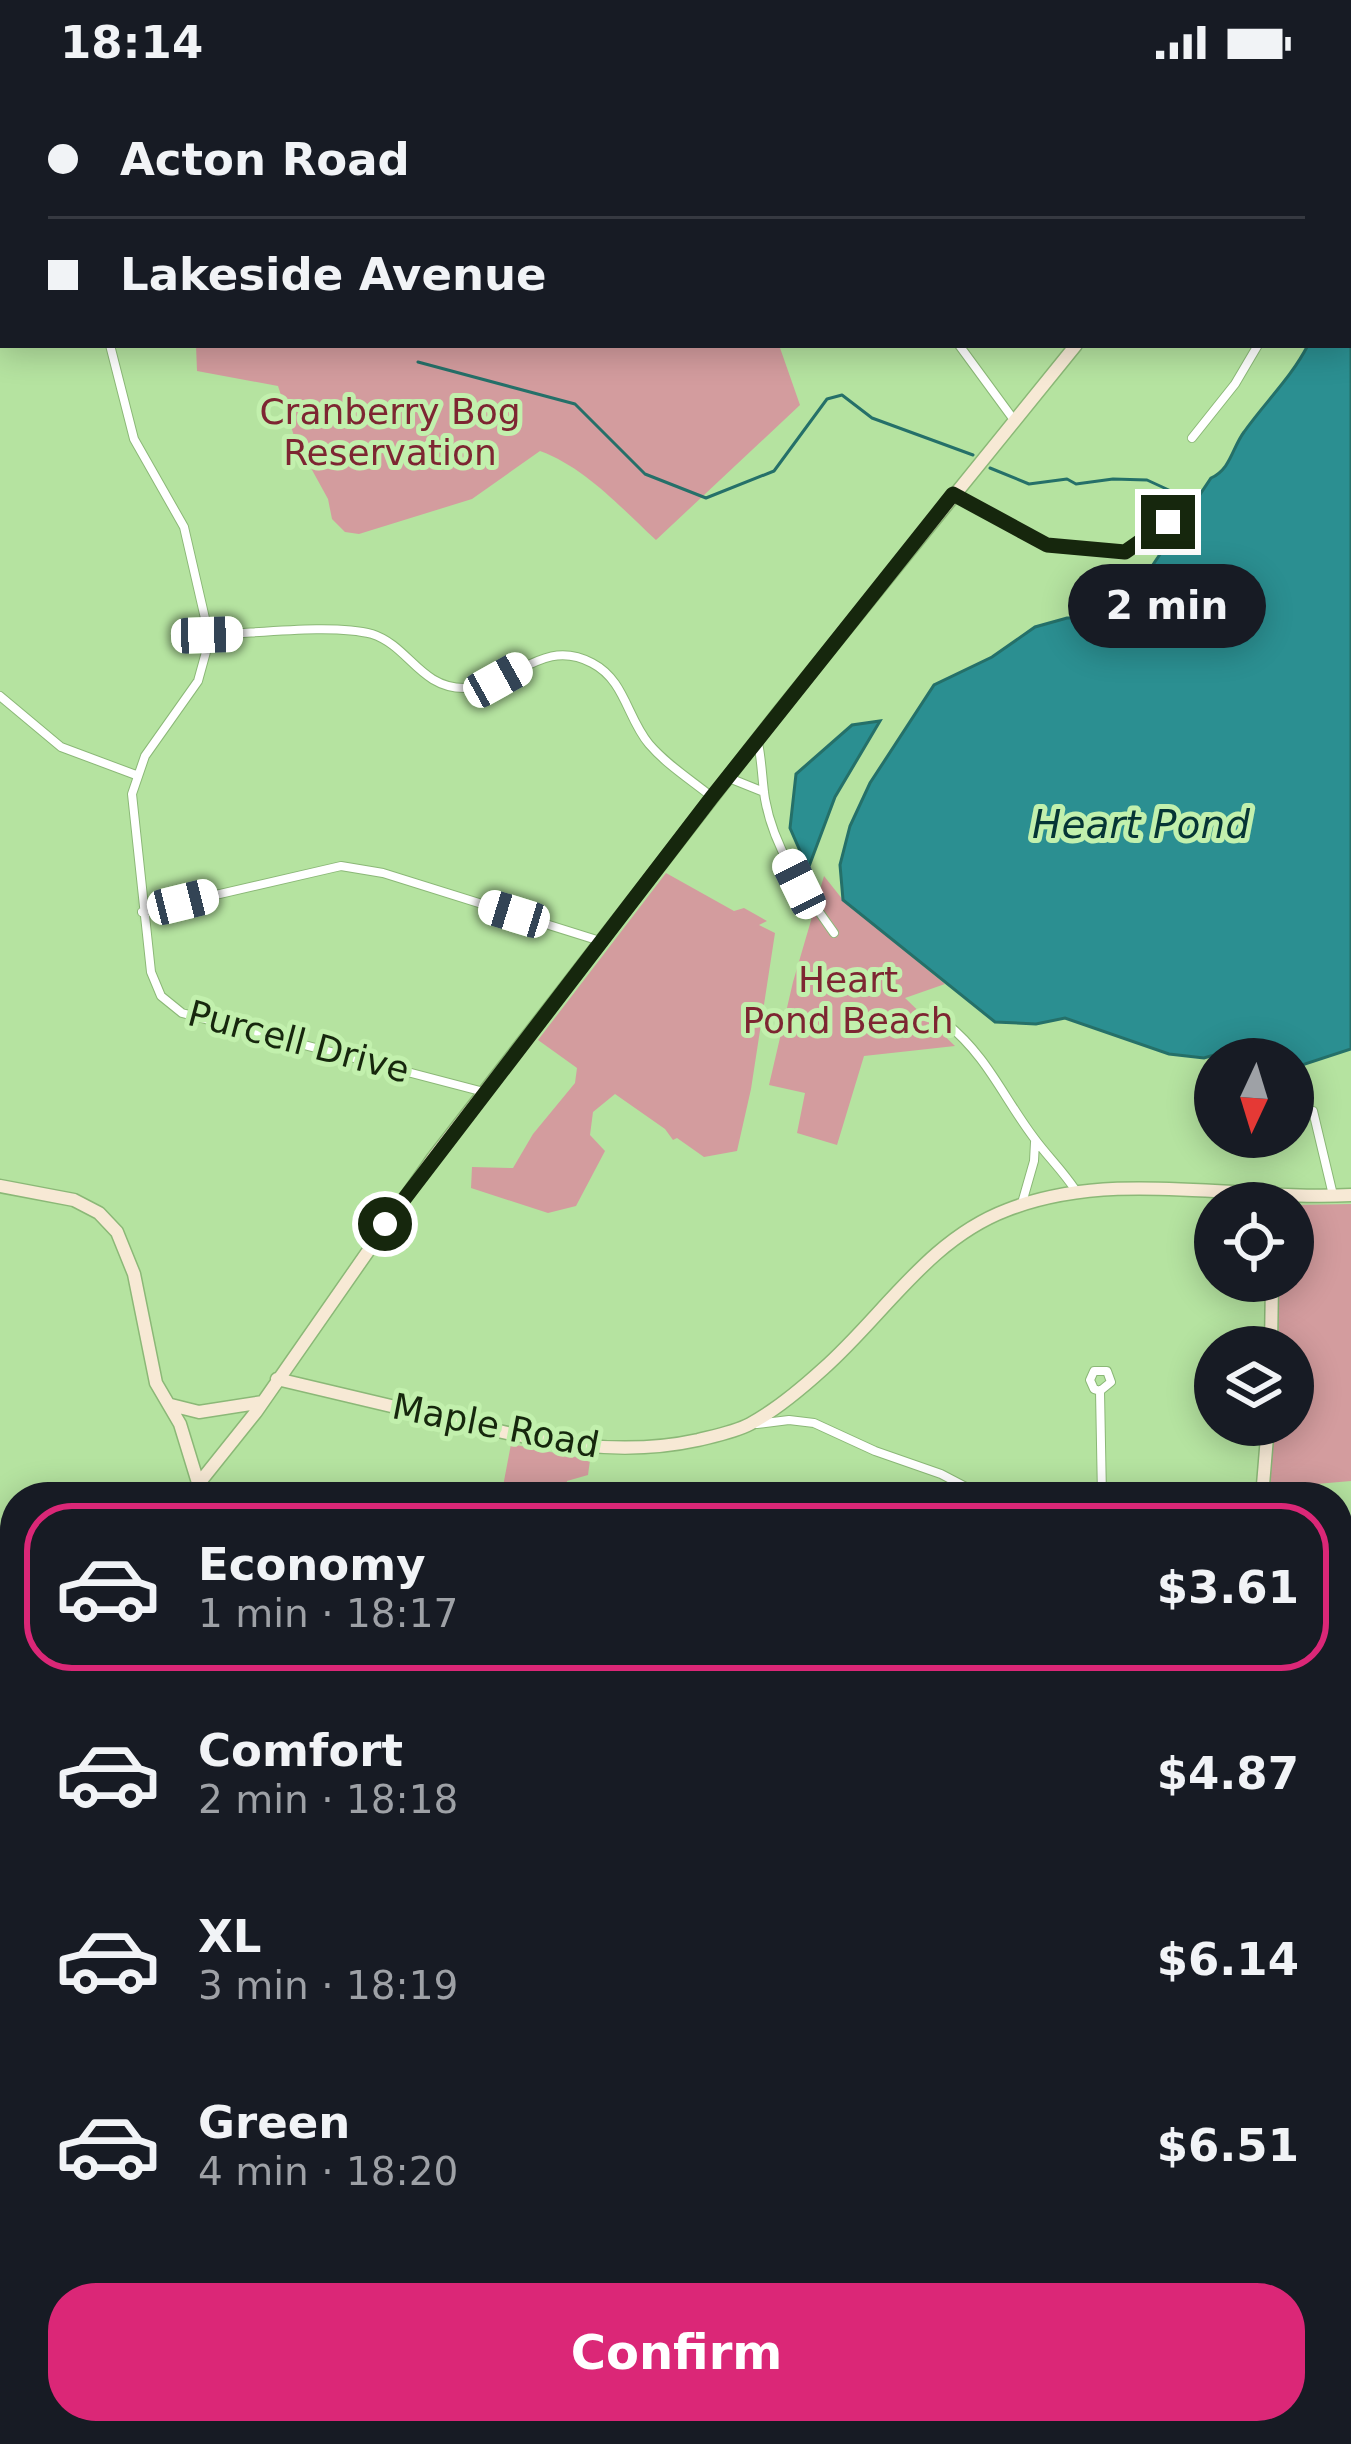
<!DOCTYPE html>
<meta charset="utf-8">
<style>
body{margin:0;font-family:"DejaVu Sans",sans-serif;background:#20242c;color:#f1f3f6;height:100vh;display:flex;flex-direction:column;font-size:45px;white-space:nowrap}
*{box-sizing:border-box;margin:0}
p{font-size:39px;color:#9ea1a6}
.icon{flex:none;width:66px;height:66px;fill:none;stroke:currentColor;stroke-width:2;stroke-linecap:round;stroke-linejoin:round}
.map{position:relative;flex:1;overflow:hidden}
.drawer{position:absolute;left:0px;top:1398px;width:1353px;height:963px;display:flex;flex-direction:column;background:#171b24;border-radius:48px 48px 0 0;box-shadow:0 6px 30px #0003}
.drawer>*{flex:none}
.hud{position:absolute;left:0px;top:0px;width:1353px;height:264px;box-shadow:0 6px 30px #0003;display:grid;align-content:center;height:264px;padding:0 48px;background:#171b24}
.needle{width:78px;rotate:184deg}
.fabs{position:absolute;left:1194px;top:954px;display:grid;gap:24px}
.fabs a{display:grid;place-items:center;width:120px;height:120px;border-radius:50%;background:#171b24;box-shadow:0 6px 30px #0003;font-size:60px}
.end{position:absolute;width:54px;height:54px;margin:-27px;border:15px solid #16270d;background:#fff;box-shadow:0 0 0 6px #fff}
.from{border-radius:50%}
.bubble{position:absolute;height:84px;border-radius:42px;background:#171b24;box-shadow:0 6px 30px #0003;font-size:39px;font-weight:700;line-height:84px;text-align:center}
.car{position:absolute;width:36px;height:72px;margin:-36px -18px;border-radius:15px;box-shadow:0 0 9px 3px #0007;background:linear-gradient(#fff 24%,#345 0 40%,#fff 0 76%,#345 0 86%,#fff 0)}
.hud b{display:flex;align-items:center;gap:42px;height:114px;font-size:45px}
.hud b+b{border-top:3px solid #363941}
.hud i{width:30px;height:30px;background:#f1f3f6}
ul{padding:21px 0 0;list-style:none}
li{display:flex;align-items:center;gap:36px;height:168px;margin:0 24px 18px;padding:0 24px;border:6px solid transparent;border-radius:48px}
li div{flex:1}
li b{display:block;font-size:45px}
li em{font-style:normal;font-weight:700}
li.active{border-color:#db2777}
li>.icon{width:108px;height:108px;stroke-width:1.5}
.button{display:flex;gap:24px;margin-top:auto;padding:24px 48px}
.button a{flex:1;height:138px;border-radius:48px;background:#db2777;color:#fff;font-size:48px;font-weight:700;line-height:138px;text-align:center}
.status{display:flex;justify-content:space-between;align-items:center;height:84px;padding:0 60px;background:#171b24;direction:ltr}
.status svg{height:33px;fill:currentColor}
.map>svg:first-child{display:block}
.green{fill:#d39c9e}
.water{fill:#2b8f91;stroke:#257069;stroke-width:3}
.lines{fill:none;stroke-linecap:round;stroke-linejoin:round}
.stream{stroke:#257069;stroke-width:3}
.street-casing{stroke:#8bb877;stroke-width:10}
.secondary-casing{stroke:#8bb877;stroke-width:15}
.street{stroke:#fff;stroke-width:8}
.secondary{stroke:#f7e9d5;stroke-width:12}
.route{stroke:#16270d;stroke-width:15}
.labels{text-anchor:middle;stroke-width:10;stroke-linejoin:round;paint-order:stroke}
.park-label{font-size:36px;fill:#7d2632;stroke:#c2f0ad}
.street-label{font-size:36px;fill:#16270d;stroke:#c2f0ad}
.water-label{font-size:39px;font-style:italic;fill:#053535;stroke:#c2f0ad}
</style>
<div class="status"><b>18:14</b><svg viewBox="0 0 49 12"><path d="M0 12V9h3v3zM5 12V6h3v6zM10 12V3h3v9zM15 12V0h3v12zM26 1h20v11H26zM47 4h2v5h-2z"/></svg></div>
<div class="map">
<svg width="1351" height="2360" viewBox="0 0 1351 2360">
<rect width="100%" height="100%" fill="#b5e3a0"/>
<path class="green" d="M 0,0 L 390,0 L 3,3 L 0,259 Z
M 196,261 L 779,261 L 800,321 L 656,456 C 620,423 586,384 540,367 L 472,415 L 359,450 L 345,448 L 332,435 L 328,415 L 295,355 L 278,302 L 197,287 Z
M 666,789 L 734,827 L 744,824 L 767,837 L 759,841 L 775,849 L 751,1005 L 737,1067 L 704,1073 L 677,1054 L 673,1056 L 665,1045 L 615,1010 L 593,1028 L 590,1051 L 605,1067 L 576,1122 L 548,1129 L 471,1104 L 472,1083 L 513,1084 L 533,1050 L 575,999 L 577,984 L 538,956 Z
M 824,792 L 843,816 L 945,900 L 905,914 L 955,962 L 864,972 L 837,1061 L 797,1049 L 805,1009 L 769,1001 L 793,898 Z
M 1351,1120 L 1351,1397 L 1269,1404 L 1273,1341 L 1293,1341 L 1293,1263 L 1279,1263 L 1278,1197 L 1293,1197 L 1293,1121 Z
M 511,1360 L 590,1376 L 588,1391 L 567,1397 L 566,1413 L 501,1413 Z
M 332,2346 L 456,2346 L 453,2360 L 314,2360 Z
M 476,2346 L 834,2346 L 825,2360 L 593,2360 L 585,2355 L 553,2360 L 473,2360 Z"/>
<path class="water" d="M 1351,236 L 1351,965 L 1293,984 L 1293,975 L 1227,975 L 1221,969 L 1204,974 L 1169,970 L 1065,934 L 1036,940 L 995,938 L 843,816 L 840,781 L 850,742 L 870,699 L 934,601 L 992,573 L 1035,543 L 1067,534 L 1105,534 L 1124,524 L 1211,394 C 1231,385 1232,364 1244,348 C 1266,317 1291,294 1308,261 L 1350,261 Z
M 880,637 L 835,713 L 808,785 L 790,744 L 796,690 L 852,641 Z"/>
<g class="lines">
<path class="stream" d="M 418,278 L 575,320 L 645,390 L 706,414 L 774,387 L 827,315 L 842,311 L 872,334 L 973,371
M 990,384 L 1029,400 L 1067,395 L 1076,400 L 1113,395 L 1147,396 L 1197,419
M 833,2360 L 834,2346"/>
<defs>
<path id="street" d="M 848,0 L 849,3
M 1062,0 L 1063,3
M 635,3 L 752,0
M 1350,192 L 1351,192
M 110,261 L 134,355 L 184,443 L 207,543 L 206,568 L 198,597 L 145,672 L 132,710 L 151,888 L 161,912 L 182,929 L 484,1008
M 959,261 L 1014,336
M 1192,354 L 1235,300 L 1258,261
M 953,410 L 1047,461 L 1078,464 L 1125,468 L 1179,432
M 207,551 C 251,550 332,539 372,550 C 409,562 420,604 464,604 C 513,604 541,552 592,579 C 625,596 627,634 649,660 C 667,681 691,696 712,713
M 0,612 L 61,663 L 136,691
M 758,659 C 762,678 762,696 765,715 C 774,766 805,808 834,849
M 729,694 L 764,708
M 142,828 L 341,782 L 383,789 L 600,857
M 946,939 C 988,973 1003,1013 1034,1054 C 1048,1073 1063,1087 1076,1107
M 1313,1027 L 1333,1111
M 1022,1119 L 1034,1077 L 1035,1058
M 1100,1307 L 1111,1298 L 1107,1287 L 1094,1287 L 1090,1296 L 1094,1305 L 1100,1307 L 1102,1413
M 757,1340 L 789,1336 L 814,1339 L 875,1367 L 941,1390 L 985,1413
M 0,2279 L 15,2253
M 0,2302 L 15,2329
M 23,2346 L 33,2360
M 1048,2346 L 1092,2360
M 225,2360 L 244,2346"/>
<path id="secondary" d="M 1328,3 L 1332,0
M 0,1102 L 74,1116 L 99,1129 L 117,1148 L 134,1190 L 156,1299 L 180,1340 L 199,1402
M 1271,1263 L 1272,1197
M 277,1295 C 331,1308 384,1320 437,1333 C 525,1353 607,1376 698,1356 C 714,1352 735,1348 750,1340 C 776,1326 801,1305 823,1285 C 884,1231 928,1156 1007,1126 C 1114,1084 1239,1117 1351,1111
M 171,1321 L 199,1328 L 263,1318
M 188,1413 L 256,1328 L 433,1074 L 778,629 L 1076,261
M 1262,1413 L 1268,1341
M 0,1588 L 15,1575
M 1338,1855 L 1351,1867 L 1338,1876
M 1130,2360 L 1134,2346"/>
</defs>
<use href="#street" class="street-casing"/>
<use href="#secondary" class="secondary-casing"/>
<use href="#street" class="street"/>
<use href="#secondary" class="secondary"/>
</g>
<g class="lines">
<path class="route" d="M 385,1140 L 712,713 L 953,410 L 1047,461 L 1125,468 L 1168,438"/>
</g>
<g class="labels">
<g class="park-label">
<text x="390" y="340">Cranberry Bog<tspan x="390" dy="41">Reservation</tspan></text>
<text x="848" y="908">Heart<tspan x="848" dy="41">Pond Beach</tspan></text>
</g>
<g class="street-label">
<text transform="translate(299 957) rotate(15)" y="13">Purcell Drive</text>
<text transform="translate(496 1341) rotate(11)" y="13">Maple Road</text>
</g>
<g class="water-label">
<text x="1141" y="754">Heart Pond</text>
</g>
</g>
</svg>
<div class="fabs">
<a><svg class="needle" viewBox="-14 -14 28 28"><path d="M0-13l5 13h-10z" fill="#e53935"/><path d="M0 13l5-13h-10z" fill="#9ea1a6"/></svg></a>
<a><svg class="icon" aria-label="locate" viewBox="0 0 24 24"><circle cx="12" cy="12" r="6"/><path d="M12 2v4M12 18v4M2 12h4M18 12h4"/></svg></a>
<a><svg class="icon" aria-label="layers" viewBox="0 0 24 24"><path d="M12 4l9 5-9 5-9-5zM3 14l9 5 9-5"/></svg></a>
</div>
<i class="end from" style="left:385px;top:1140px"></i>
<i class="end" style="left:1168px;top:438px"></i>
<div class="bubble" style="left:1068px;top:480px;width:198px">2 min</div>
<i class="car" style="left:207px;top:551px;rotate:88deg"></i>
<i class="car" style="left:498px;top:596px;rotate:61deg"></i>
<i class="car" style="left:799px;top:800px;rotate:334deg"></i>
<i class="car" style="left:183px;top:818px;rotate:76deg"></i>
<i class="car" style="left:514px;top:830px;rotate:287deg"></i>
<div class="hud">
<b><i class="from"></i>Acton Road</b>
<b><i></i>Lakeside Avenue</b>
</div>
<section class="drawer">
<ul>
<li class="active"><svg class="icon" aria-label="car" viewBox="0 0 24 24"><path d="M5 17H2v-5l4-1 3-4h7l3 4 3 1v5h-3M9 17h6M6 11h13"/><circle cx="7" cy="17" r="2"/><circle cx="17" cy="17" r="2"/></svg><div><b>Economy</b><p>1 min · 18:17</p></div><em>$3.61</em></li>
<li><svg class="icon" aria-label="car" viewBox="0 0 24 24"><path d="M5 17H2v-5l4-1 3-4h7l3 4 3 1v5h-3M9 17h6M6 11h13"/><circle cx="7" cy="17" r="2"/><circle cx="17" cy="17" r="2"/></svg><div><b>Comfort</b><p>2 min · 18:18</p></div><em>$4.87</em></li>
<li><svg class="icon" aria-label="car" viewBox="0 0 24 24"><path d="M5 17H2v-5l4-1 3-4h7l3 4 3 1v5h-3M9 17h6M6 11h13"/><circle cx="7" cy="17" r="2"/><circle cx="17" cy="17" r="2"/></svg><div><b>XL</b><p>3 min · 18:19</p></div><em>$6.14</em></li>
<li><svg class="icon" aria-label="car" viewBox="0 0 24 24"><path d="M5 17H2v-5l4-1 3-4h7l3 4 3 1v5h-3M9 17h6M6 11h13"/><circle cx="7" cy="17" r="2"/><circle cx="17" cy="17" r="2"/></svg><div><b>Green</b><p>4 min · 18:20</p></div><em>$6.51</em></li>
</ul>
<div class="button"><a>Confirm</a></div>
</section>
</div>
